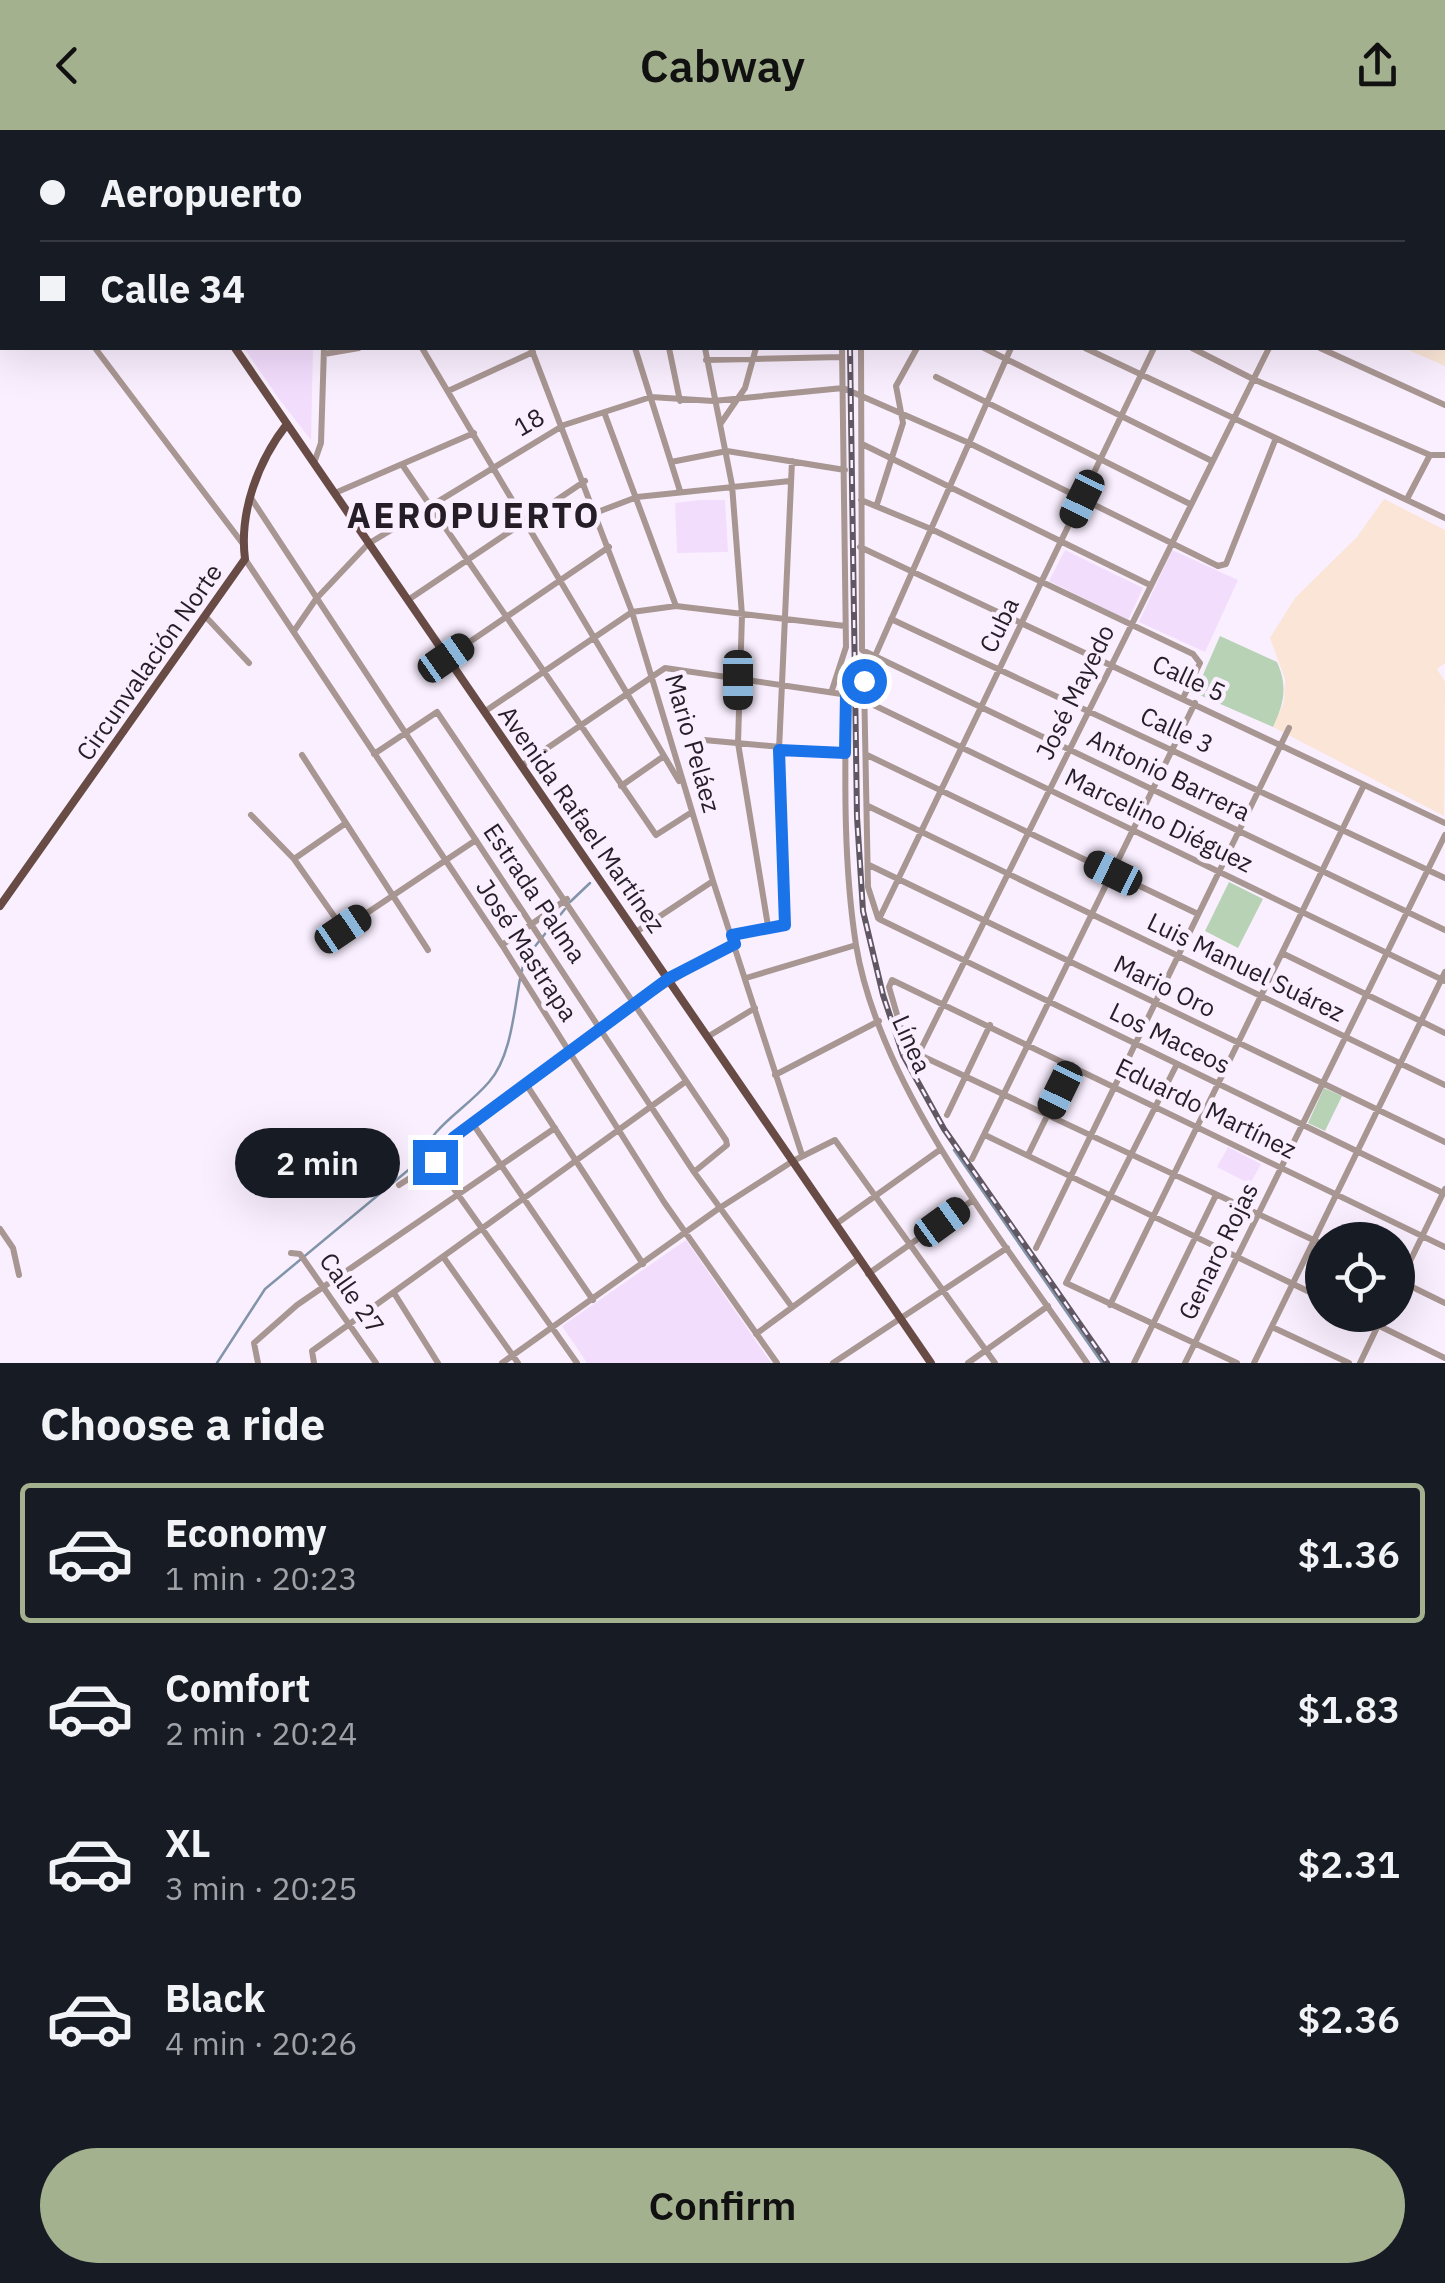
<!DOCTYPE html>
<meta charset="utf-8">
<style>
body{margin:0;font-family:"IBM Plex Sans",sans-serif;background:#20242c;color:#f1f3f6;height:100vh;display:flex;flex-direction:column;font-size:38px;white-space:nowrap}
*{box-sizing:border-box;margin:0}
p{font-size:32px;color:#9ea1a6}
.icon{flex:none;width:55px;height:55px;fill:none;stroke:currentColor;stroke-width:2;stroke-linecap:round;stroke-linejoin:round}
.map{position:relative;height:1233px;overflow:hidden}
.sheet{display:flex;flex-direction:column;background:#171b24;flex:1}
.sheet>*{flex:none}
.banner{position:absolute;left:0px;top:0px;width:1445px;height:220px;box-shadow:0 10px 40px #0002;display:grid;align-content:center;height:220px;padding:0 40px;background:#171b24}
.tools{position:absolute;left:1305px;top:1092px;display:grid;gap:20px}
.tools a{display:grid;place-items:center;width:110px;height:110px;border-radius:50%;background:#171b24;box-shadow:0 10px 40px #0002;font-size:50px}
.end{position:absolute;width:45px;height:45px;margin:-22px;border:12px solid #1a73e8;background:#fff;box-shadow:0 0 0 5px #fff}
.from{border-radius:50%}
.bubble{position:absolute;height:70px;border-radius:35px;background:#171b24;box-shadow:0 10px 40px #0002;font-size:32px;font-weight:600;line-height:70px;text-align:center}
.car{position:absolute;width:30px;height:60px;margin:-30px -15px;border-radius:12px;box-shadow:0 0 8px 2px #0007;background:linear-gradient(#222 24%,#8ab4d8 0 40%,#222 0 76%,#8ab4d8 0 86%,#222 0)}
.banner b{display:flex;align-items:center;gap:35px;height:95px;font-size:38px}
.banner b+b{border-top:2px solid #363941}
.banner i{width:25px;height:25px;background:#f1f3f6}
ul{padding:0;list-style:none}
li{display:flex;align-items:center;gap:30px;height:140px;margin:0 20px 15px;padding:0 20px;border:5px solid transparent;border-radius:10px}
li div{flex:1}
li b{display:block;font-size:38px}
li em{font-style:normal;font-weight:600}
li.selected{border-color:#a4b18f}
li>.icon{width:90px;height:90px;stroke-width:1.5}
h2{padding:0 40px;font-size:45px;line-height:120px}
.cta{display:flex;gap:20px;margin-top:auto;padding:20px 40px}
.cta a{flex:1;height:115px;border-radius:60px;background:#a4b18f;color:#111;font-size:40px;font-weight:600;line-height:115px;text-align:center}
header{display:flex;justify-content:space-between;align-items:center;height:130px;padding:0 40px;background:#a4b18f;color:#111;font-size:45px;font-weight:600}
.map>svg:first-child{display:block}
.built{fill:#f3ddfd}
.industrial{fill:#fae5d6}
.green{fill:#b7d2b5}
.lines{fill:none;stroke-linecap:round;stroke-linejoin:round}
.stream{stroke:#8194a9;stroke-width:2.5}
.runway{stroke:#aca3b0;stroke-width:42}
.minor{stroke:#a89692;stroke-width:6}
.major{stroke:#684b45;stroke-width:8}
.rail-casing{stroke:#5f5762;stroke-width:6}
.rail{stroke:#faefff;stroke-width:2.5;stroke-dasharray:8;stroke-linecap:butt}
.route{stroke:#1a73e8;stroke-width:12}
.labels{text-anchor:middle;stroke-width:9;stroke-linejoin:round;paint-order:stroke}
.street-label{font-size:25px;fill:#251e27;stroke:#faefff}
.district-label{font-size:35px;font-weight:bold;letter-spacing:2.5px;fill:#251e27;stroke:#faefff}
</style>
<header><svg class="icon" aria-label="back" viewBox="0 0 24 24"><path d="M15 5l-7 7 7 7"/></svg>Cabway<svg class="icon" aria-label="share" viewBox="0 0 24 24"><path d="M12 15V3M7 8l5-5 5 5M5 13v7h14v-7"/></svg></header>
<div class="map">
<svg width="1445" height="1233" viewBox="0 0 1445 1233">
<rect width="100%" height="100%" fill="#faefff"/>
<path class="built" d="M 244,218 L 313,218 L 311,310 L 279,269 Z
M 700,370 L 725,370 L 728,422 L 677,423 L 675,373 Z
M 1065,420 L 1143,458 L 1128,490 L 1049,451 Z
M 1172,420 L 1238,450 L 1205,522 L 1139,492 Z
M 1228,1017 L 1261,1034 L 1250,1054 L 1217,1037 Z
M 686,1110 L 771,1233 L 587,1233 L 562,1196 Z"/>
<path class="industrial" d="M 1443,85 L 1445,87 L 1445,236 L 1404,218 L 1442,218 Z
M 1384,369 L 1445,400 L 1445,533 L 1437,539 L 1445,552 L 1444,686 L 1273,597 L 1284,572 L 1285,549 L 1270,508 L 1295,468 L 1357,407 Z"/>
<path class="green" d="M 1220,506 L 1277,532 C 1288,557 1284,573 1273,597 L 1195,563 Z
M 1229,752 L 1263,769 L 1238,818 L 1205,801 Z
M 1324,958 L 1342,966 L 1325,1001 L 1308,993 Z"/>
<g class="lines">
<path class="stream" d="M 454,0 L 461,2
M 617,2 L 621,0
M 570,772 L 590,753
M 522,841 L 524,830 L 565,779
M 954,1020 L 1102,1233
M 217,1233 L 265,1159 L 418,1032 C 432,995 464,981 489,952 C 511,927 514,881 520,849"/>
<path class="runway" d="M 245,2 L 245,0"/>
<path class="minor" d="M 522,0 L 522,2
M 743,0 L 743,2
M 837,0 L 837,2
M 860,0 L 860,2
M 1007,0 L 1010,2
M 1269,0 L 1274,2
M 349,2 L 353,0
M 938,2 L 951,0
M 1101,2 L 1102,0
M 1256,2 L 1257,0
M 1384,2 L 1385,0
M 1442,80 L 1445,75
M 0,92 L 2,96
M 95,218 L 243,414
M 422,218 L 679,651
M 531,218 L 632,482 L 713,751 L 802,1025
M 635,218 L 680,361
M 669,218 L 680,271
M 705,218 L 732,355 L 742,485 L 738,613 L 768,796
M 861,218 L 862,520 L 1445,800
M 984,218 L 1212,331
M 1085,218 L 1445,388
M 1192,218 L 1253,249 L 1430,325 L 1445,325
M 1320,218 L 1445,275
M 324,224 L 359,218
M 706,230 L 842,227
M 936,247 L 1190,374
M 448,261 L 533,222
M 604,282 L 676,476
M 721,293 L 745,258 L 756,218
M 862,314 L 1150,455
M 671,332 L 727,321 L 845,340
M 314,333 L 321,313 L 324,218
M 403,336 L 656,705 L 692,682
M 335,363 L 474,303
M 251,368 L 694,1042 L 792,1177
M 1407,369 L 1430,325
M 861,370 L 931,399 L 1193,524 L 1200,533 L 1183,568
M 877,374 L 903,293 L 896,256 L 917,218
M 595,383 L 637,367 L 790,351
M 860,417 L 1445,693
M 245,429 L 502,815 L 664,1072 L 777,1233
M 408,470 L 585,351
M 206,487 L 249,533
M 891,489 L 1445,748
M 294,501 L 316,469 L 368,414 L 564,295 L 651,267 L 713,271 L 843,258 L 969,313 L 1218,436 L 1226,434 L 1276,308
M 446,528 L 609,417
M 832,560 L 846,517 L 842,218
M 846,563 C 845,646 843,732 856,815 C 880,960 1006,1114 1087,1233
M 484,582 L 632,482 L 676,476 L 845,496
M 704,610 L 845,623
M 374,624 L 437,582 L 726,1010 L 727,1015 L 694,1042
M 302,625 L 428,820
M 867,625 L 1198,784
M 521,636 L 665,538 L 855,566 L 1445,851
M 621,656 L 664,626
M 868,676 L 1445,955
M 251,685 L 294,729 L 343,799 L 476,710
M 294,729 L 346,693
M 869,735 L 1445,1012
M 878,788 L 868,757 L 864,551 L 1011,218
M 879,789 L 1154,218
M 879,789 L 1443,1063
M 636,802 L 713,751
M 732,805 L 785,795 L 779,620 L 792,331
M 502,815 L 567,769
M 1282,823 L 1445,903
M 746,848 L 856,815
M 709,906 L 755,878
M 918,925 L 1269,218
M 1177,934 L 1066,1153 L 1237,1233
M 775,945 L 879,891
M 526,954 L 643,1134
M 947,985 L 990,895
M 473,994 L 593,1170
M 985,1005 L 1322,1168
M 1028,1025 L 1072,935
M 972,1029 L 1195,573
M 435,1032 L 455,1007 C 547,940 633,867 735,815
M 399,1055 L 435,1032 L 577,1233
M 836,1094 L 941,1019
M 0,1099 L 13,1118 L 19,1145
M 1322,1114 L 907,919 L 889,857 L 892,850 L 1445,1117
M 1036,1118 L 1289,598
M 291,1123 L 300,1124 L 376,1233
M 444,1128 L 518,1233
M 868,1144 L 973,1070
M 1398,1150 L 1445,1173
M 1398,1156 L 1445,1059
M 394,1163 L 438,1233
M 1110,1175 L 1364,655
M 1357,1185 L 1445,1228
M 1272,1197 L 1349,1233
M 756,1204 L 858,1129
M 258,1233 L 254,1213 L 297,1175 L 555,998
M 314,1233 L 312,1221 L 685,952
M 502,1233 L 718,1079 L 793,1031 L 835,1010 L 995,1233
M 833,1233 L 1007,1118
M 968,1233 L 1048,1176
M 1134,1233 L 1216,1065
M 1185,1233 L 1445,705
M 1254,1233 L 1445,842
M 1360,1233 L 1383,1185"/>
<path class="major" d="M 86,0 L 87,2
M 235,218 L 931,1233
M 0,776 L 245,429 C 239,382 258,331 287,294"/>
<defs>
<path id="rail" d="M 848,0 L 848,2
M 850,218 L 857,687 L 863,781 L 883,865 L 903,925 L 944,999 L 1107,1233"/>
</defs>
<use href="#rail" class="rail-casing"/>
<use href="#rail" class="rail"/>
</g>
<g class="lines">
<path class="route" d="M 435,1032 L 454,1007 L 669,848 L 735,814 L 732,805 L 785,795 L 779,620 L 845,623 L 846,563 L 865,571 L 864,551"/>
</g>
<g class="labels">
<g class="street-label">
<text transform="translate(529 292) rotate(-30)" y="9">18</text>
<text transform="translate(999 495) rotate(-64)" y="9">Cuba</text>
<text transform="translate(149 532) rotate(-55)" y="9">Circunvalación Norte</text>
<text transform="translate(1189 548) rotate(25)" y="9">Calle 5</text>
<text transform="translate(1075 562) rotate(-64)" y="9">José Mayedo</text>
<text transform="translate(1177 600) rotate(25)" y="9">Calle 3</text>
<text transform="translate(693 613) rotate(74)" y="9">Mario Peláez</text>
<text transform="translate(1169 645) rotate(26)" y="9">Antonio Barrera</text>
<text transform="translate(582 689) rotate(55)" y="9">Avenida Rafael Martínez</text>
<text transform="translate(1159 690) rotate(26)" y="9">Marcelino Diéguez</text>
<text transform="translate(535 763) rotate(56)" y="9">Estrada Palma</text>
<text transform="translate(527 820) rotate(57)" y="9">José Mastrapa</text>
<text transform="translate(1246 837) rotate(26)" y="9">Luis Manuel Suárez</text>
<text transform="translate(1165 856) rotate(26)" y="9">Mario Oro</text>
<text transform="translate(1170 908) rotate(26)" y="9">Los Maceos</text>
<text transform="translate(912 914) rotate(66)" y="9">Línea</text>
<text transform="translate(1206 978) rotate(26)" y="9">Eduardo Martínez</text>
<text transform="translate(1218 1121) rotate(-64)" y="9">Genaro Rojas</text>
<text transform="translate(352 1163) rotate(55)" y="9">Calle 27</text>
</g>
<g class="district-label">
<text x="474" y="398">AEROPUERTO</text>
</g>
</g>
</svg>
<div class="tools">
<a><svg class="icon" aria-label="locate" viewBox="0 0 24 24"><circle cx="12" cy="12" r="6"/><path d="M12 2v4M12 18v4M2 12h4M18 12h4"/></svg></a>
</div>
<i class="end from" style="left:864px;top:551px"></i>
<i class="end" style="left:435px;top:1032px"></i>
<div class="bubble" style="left:235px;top:998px;width:165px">2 min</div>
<i class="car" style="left:1082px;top:369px;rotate:206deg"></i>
<i class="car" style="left:446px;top:528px;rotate:55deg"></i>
<i class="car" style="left:738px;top:550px;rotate:180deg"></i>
<i class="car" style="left:1113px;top:743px;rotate:296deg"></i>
<i class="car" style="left:343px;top:799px;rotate:56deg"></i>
<i class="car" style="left:1060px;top:960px;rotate:206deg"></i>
<i class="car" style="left:942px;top:1092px;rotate:54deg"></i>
<div class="banner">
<b><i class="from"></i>Aeropuerto</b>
<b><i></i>Calle 34</b>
</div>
</div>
<section class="sheet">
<h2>Choose a ride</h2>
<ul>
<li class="selected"><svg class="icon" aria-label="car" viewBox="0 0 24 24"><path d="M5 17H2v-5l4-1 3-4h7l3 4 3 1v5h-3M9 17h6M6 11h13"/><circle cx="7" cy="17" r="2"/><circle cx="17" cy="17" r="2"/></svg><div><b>Economy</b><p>1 min · 20:23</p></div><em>$1.36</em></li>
<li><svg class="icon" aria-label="car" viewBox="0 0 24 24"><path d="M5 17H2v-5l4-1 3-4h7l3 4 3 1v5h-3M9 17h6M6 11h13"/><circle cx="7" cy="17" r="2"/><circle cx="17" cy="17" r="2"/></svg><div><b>Comfort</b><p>2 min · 20:24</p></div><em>$1.83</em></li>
<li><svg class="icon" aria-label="car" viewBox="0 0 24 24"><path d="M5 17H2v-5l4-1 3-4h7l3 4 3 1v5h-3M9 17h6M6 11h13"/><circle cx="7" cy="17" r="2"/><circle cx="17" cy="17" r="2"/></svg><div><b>XL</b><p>3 min · 20:25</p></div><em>$2.31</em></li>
<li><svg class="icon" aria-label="car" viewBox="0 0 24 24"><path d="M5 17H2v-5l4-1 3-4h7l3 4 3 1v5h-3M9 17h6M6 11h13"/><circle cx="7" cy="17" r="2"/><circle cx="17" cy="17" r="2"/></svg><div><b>Black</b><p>4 min · 20:26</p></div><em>$2.36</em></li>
</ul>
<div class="cta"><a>Confirm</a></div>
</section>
